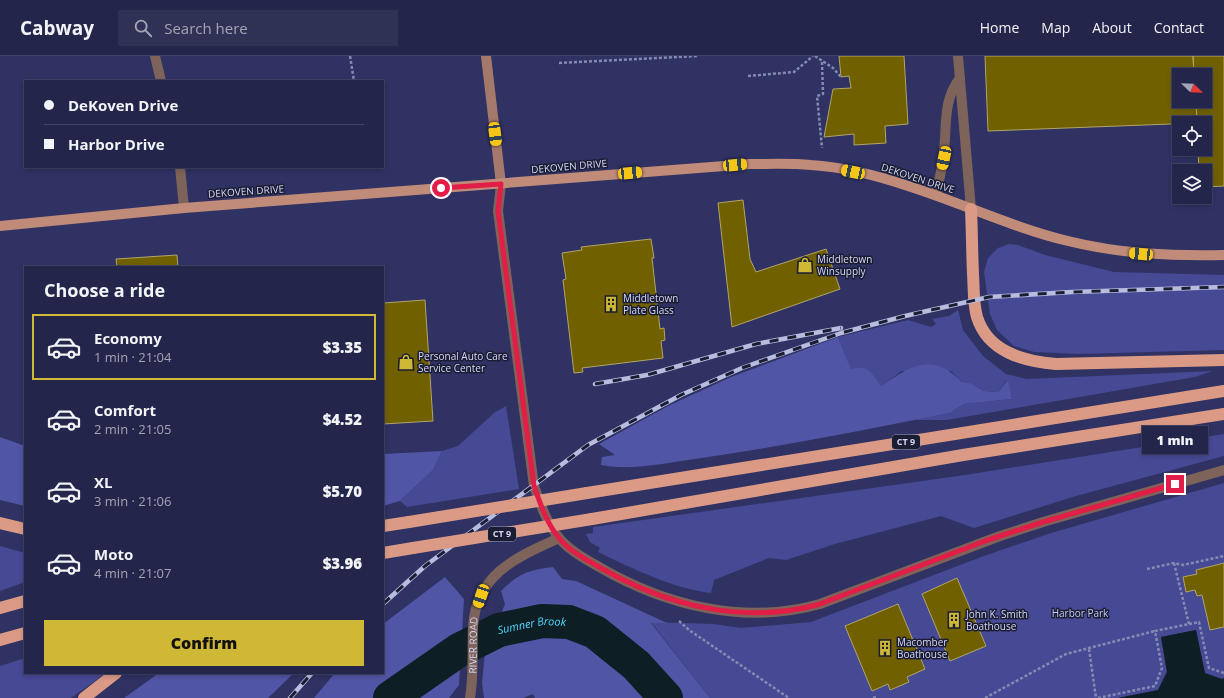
<!DOCTYPE html>
<meta charset="utf-8">
<style>
body{margin:0;font-family:"Open Sans",sans-serif;background:#2f3254;color:#f1f3f6;height:100vh;display:flex;flex-direction:column;font-size:15px;white-space:nowrap}
*{box-sizing:border-box;margin:0}
p{font-size:13px;color:#a3a5b5}
.icon{flex:none;width:22px;height:22px;fill:none;stroke:currentColor;stroke-width:2;stroke-linecap:round;stroke-linejoin:round}
.map{position:relative;flex:1;overflow:hidden}
.drawer{position:absolute;left:24px;top:210px;width:360px;height:408px;display:flex;flex-direction:column;background:#23264a;border-radius:0px;box-shadow:0 2px 6px #0003,0 0 0 1px #404362}
.drawer>*{flex:none}
.guide{position:absolute;left:24px;top:24px;width:360px;height:88px;border-radius:0px;box-shadow:0 2px 6px #0003,0 0 0 1px #404362;display:grid;align-content:center;height:88px;padding:0 20px;background:#23264a}
.needle{width:26px;rotate:113deg}
.buttons{position:absolute;left:1172px;top:12px;display:grid;gap:8px}
.buttons a{display:grid;place-items:center;width:40px;height:40px;border-radius:0px;background:#23264a;box-shadow:0 2px 6px #0003,0 0 0 1px #404362;font-size:20px}
.end{position:absolute;width:18px;height:18px;margin:-9px;border:5px solid #e11d48;background:#fff;box-shadow:0 0 0 2px #fff}
.from{border-radius:50%}
.bubble{position:absolute;height:28px;border-radius:0px;background:#23264a;box-shadow:0 2px 6px #0003,0 0 0 1px #404362;font-size:13px;font-weight:800;line-height:28px;text-align:center}
.car{position:absolute;width:12px;height:24px;margin:-12px -6px;border-radius:5px;box-shadow:0 0 3px 1px #0007;background:linear-gradient(#f5c518 24%,#345 0 40%,#f5c518 0 76%,#345 0 86%,#f5c518 0)}
.guide b{display:flex;align-items:center;gap:14px;height:38px;font-size:15px}
.guide b+b{border-top:1px solid #404362}
.guide i{width:10px;height:10px;background:#f1f3f6}
ul{padding:0;list-style:none}
li{display:flex;align-items:center;gap:12px;height:66px;margin:0 8px 6px;padding:0 12px;border:2px solid transparent;border-radius:0px}
li div{flex:1}
li b{display:block;font-size:15px}
li em{font-style:normal;font-weight:800}
li.active{border-color:#d0b837}
li>.icon{width:36px;height:36px;stroke-width:1.5}
h2{padding:0 20px;font-size:18px;line-height:48px}
.primary-button{display:flex;gap:8px;margin-top:auto;padding:8px 20px}
.primary-button a{flex:1;height:46px;border-radius:0px;background:#d0b837;color:#111;font-size:16px;font-weight:800;line-height:46px;text-align:center}
header{display:flex;align-items:center;gap:24px;box-sizing:border-box;height:56px;padding:0 20px;background:#23264a;border-bottom:1px solid #404362}
header strong{font-size:19px}
nav{display:flex;gap:22px;margin-inline-start:auto;font-size:14px}
.search{width:280px;height:36px;background:#2f3254;display:flex;align-items:center;gap:10px;box-sizing:border-box;padding:0 14px;border-radius:0px;color:#a3a5b5;font-size:15px}
.map>svg:first-child{display:block}
.green{fill:#464994}
.forest{fill:#5155a5}
.water{fill:#0d1f24}
.lines{fill:none;stroke-linecap:round;stroke-linejoin:round}
.river{stroke:#0d1f24;stroke-width:34}
.building{fill:#706000;stroke:#b1a566}
.path{stroke:#868ab2;stroke-width:2.5;stroke-dasharray:3 2;stroke-linecap:butt}
.street{stroke:#7e635a;stroke-width:10}
.secondary{stroke:#a4796c;stroke-width:10}
.primary{stroke:#c18b79;stroke-width:10}
.highway{stroke:#db9a85;stroke-width:12}
.rail-casing{stroke:#b8bddf;stroke-width:4.5}
.rail{stroke:#1b1d33;stroke-width:3;stroke-dasharray:9;stroke-linecap:butt}
.highway-bridge{stroke:#db9a85;stroke-width:12}
.route{stroke:#e11d48;stroke-width:5}
.labels{text-anchor:middle;stroke-width:3;stroke-linejoin:round;paint-order:stroke}
.shield{fill:#1b1d33;stroke:#9ca0bc;stroke-width:1}
.shield-label{font-size:9px;font-weight:bold;fill:#d3d8f7}
.street-label{font-size:10px;fill:#d3d8f7;stroke:#1b1d33}
.poi-label{font-size:10px;fill:#d3d8f7;stroke:#1b1d33;text-anchor:start}
.park-label{font-size:10px;fill:#c4cbf8;stroke:#1b1d33}
.water-label{font-size:11px;font-style:italic;fill:#4dd7fa;stroke:#1b1d33}
</style>
<header>
<strong>Cabway</strong>
<div class="search"><svg class="icon" aria-label="search" viewBox="0 0 24 24"><circle cx="10" cy="10" r="6"/><path d="M15 15l6 6"/></svg>Search here</div>
<nav><a>Home</a><a>Map</a><a>About</a><a>Contact</a></nav>
</header>
<div class="map">
<svg width="1224" height="642" viewBox="0 0 1224 642">
<rect width="100%" height="100%" fill="#2f3263"/>
<path class="green" d="M 1009,188 L 1018,189 L 1045,199 L 1114,216 L 1224,219 L 1224,294 L 1078,298 L 1034,296 L 1014,290 L 997,274 L 990,258 L 984,216 L 988,202 L 998,192 Z
M 958,254 L 963,274 L 983,300 L 1006,318 L 1027,323 L 1213,315 L 1195,321 L 947,364 L 913,364 L 950,357 L 964,348 L 1012,343 L 1007,324 L 998,336 L 984,335 L 970,327 L 962,326 L 951,315 L 902,315 L 881,330 L 851,314 L 838,281 L 908,264 L 931,271 L 936,268 L 932,263 L 949,260 Z
M 506,350 L 519,433 L 407,451 L 400,445 L 433,414 L 442,395 L 458,390 L 494,357 Z
M 1224,378 L 1224,400 L 1076,440 L 974,472 L 941,460 L 835,488 L 786,504 L 769,502 L 714,524 L 711,537 C 671,532 634,513 598,496 L 600,492 L 590,486 L 586,478 L 593,477 L 593,471 L 965,419 Z
M 1224,427 L 1224,622 L 1222,623 L 1205,618 L 1196,574 L 1161,581 L 1167,616 L 1158,634 L 1118,642 L 710,642 L 651,566 L 714,568 L 741,572 L 811,566 L 981,501 L 1051,477 Z
M 0,490 L 25,497 L 25,526 L 0,535 Z
M 25,602 L 25,617 L 106,617 L 71,642 L 0,642 L 0,610 Z"/>
<path class="forest" d="M 838,281 L 851,313 C 869,309 871,316 881,330 C 911,310 931,295 962,326 L 970,327 L 984,335 L 998,336 L 1008,324 L 1012,343 L 964,348 L 950,357 C 865,374 780,391 695,403 C 664,407 632,415 601,409 L 602,401 L 615,399 L 599,388 L 668,350 L 731,321 Z
M 0,381 L 25,390 L 25,450 L 0,444 Z
M 442,395 L 433,414 L 400,445 L 383,450 L 383,398 Z
M 553,511 L 562,523 L 576,525 L 667,567 L 651,567 L 710,642 L 535,642 L 533,638 L 523,642 L 484,642 L 482,627 L 485,596 L 505,548 L 501,535 C 519,517 529,514 553,511 Z
M 445,521 L 464,543 L 459,629 L 449,642 L 314,642 L 335,617 L 383,617 L 383,568 Z
M 159,617 L 294,617 L 268,642 L 124,642 Z"/>
<path class="water" d="M 1196,574 L 1205,617 L 1222,623 L 1224,622 L 1224,642 L 1118,642 L 1158,634 L 1167,616 L 1161,581 Z"/>
<g class="lines">
<path class="river" id="s1" d="M 390,642 L 459,594 L 499,574 L 542,565 L 569,566 L 595,576 L 636,609 L 666,642"/>
</g>
<path class="building" d="M 839,0 L 904,0 L 908,68 L 885,70 L 886,87 L 854,89 L 854,78 L 824,81 L 833,33 L 851,32 L 849,20 L 841,21 Z
M 985,0 L 1193,0 L 1194,19 L 1179,19 L 1179,45 L 1196,45 L 1197,67 L 988,75 Z
M 1193,0 L 1224,0 L 1224,130 L 1205,131 L 1205,115 L 1199,115 L 1198,93 L 1205,93 L 1205,67 L 1197,67 L 1196,45 L 1205,45 L 1205,19 L 1194,19 Z
M 743,144 L 750,203 L 756,216 L 826,193 L 840,233 L 732,271 L 718,147 Z
M 651,183 L 654,202 L 652,202 L 660,273 L 664,272 L 665,284 L 661,285 L 663,302 L 582,312 L 583,316 L 574,317 L 563,224 L 566,223 L 562,197 L 582,194 L 581,191 Z
M 177,199 L 178,211 L 117,211 L 116,203 Z
M 425,244 L 433,365 L 383,368 L 383,247 Z
M 1224,507 L 1224,571 L 1210,574 L 1202,539 L 1197,540 L 1195,534 L 1186,536 L 1183,521 L 1197,518 L 1196,514 Z
M 957,522 L 986,590 L 950,605 L 922,538 Z
M 898,548 L 925,613 L 907,621 L 909,626 L 890,634 L 888,628 L 872,635 L 845,570 Z"/>
<g class="lines">
<path class="path" d="M 350,0 L 354,25
M 815,0 L 833,12 L 841,21
M 822,6 L 823,38 L 817,40 L 822,92
M 559,7 L 697,0
M 748,20 L 794,16 L 813,0
M 1174,507 L 1189,568
M 1147,513 L 1174,507 L 1183,509 L 1224,500
M 679,565 L 689,574 L 789,642
M 1089,593 L 1096,642
M 873,642 L 876,641
M 985,642 L 1066,598 L 1155,575
M 1098,642 L 1155,630 L 1162,612 L 1155,575 L 1199,566 L 1209,612 L 1224,617"/>
<g class="street">
<path d="M 155,0 L 161,25"/>
<path d="M 958,0 L 971,153"/>
<path d="M 180,111 L 184,152"/>
<path d="M 501,128 L 498,155 L 534,430 C 540,447 547,468 559,482 C 570,495 587,504 601,512 C 667,550 745,569 820,548 L 1000,480 L 1043,466 L 1224,414"/>
<path d="M 936,139 C 938,127 942,115 943,102 C 948,74 941,46 960,22"/>
<path id="s2" d="M 470,642 C 474,618 472,595 473,571 C 476,518 517,501 559,482"/>
</g>
<path class="secondary" d="M 486,0 L 501,128"/>
<path class="primary" d="M 0,170 L 184,152 L 750,108 C 770,108 791,107 811,109 C 844,111 879,120 911,131 C 964,148 1014,172 1068,185 C 1121,198 1170,200 1224,199"/>
<path class="highway" d="M 971,153 C 972,174 972,196 973,218 C 974,232 973,247 977,261 C 988,296 1023,305 1056,308 L 1224,304
M 587,437 L 1224,335
M 592,463 L 963,399 L 1224,358
M 0,467 L 25,473
M 383,470 L 409,466
M 383,497 L 413,492
M 0,552 L 25,545
M 0,584 L 25,577
M 84,642 L 116,617"/>
<defs>
<path id="rail" d="M 595,328 L 647,319 L 756,288 L 841,272
M 383,548 L 425,510 L 588,389 L 681,339 L 742,312 L 841,277 L 905,260 L 989,241 L 1072,236 L 1224,231
M 290,642 L 312,617"/>
</defs>
<use href="#rail" class="rail-casing"/>
<use href="#rail" class="rail"/>
<path class="highway-bridge" d="M 409,466 L 587,437
M 413,492 L 592,463"/>
</g>
<g class="lines">
<path class="route" d="M 441,132 L 501,128 L 498,155 L 534,430 C 540,447 547,468 559,482 C 569,495 587,504 601,512 C 667,550 745,569 820,548 L 985,485 L 1043,466 L 1175,428"/>
</g>
<defs>
<symbol id="shop-bare" viewBox="-9 -9 18 18"><path d="M-5-2.5h2.3a2.7 3.5 0 0 1 5.4 0H5L5.5 6h-11ZM-1.5-2.5h3a1.5 2.3 0 0 0-3 0Z" fill="#d0b837" stroke="#1b1d33" stroke-width="2.5" paint-order="stroke"/></symbol>
<symbol id="building-bare" viewBox="-9 -9 18 18"><path d="M-4-6H4V6H1V3H-1V6H-4ZM-2.5-4.3h1.7v1.8h-1.7ZM.8-4.3h1.7v1.8H.8ZM-2.5-1h1.7V.8h-1.7ZM.8-1h1.7V.8H.8Z" fill="#d0b837" stroke="#1b1d33" stroke-width="2.5" paint-order="stroke"/></symbol>
</defs>
<g fill-rule="evenodd">
<use href="#shop-bare" x="794" y="198" width="22" height="22"/>
<use href="#building-bare" x="600" y="237" width="22" height="22"/>
<use href="#shop-bare" x="395" y="295" width="22" height="22"/>
<use href="#building-bare" x="943" y="553" width="22" height="22"/>
<use href="#building-bare" x="874" y="581" width="22" height="22"/>
</g>
<g class="labels">
<g class="shield">
<rect x="892" y="379" width="28" height="14" rx="3"/>
<rect x="488" y="471" width="28" height="14" rx="3"/>
</g>
<g class="shield-label">
<text x="906" y="389">CT 9</text>
<text x="502" y="481">CT 9</text>
</g>
<g class="street-label">
<text transform="translate(569 110) rotate(-5)" y="4">DEKOVEN DRIVE</text>
<text transform="translate(918 122) rotate(18)" y="4">DEKOVEN DRIVE</text>
<text transform="translate(246 135) rotate(-4)" y="4">DEKOVEN DRIVE</text>
<text dy="4" stroke="none"><textPath href="#s2" startOffset="53">RIVER ROAD</textPath></text>
</g>
<g class="poi-label">
<text x="817" y="207">Middletown<tspan x="817" dy="12">Winsupply</tspan></text>
<text x="623" y="246">Middletown<tspan x="623" dy="12">Plate Glass</tspan></text>
<text x="418" y="304">Personal Auto Care<tspan x="418" dy="12">Service Center</tspan></text>
<text x="966" y="562">John K. Smith<tspan x="966" dy="12">Boathouse</tspan></text>
<text x="897" y="590">Macomber<tspan x="897" dy="12">Boathouse</tspan></text>
</g>
<g class="park-label">
<text x="1080" y="561">Harbor Park</text>
</g>
<g class="water-label">
<text dy="4" stroke="none"><textPath href="#s1" startOffset="162">Sumner Brook</textPath></text>
</g>
</g>
</svg>
<div class="buttons">
<a><svg class="needle" viewBox="-14 -14 28 28"><path d="M0-13l5 13h-10z" fill="#e53935"/><path d="M0 13l5-13h-10z" fill="#a3a5b5"/></svg></a>
<a><svg class="icon" aria-label="locate" viewBox="0 0 24 24"><circle cx="12" cy="12" r="6"/><path d="M12 2v4M12 18v4M2 12h4M18 12h4"/></svg></a>
<a><svg class="icon" aria-label="layers" viewBox="0 0 24 24"><path d="M12 4l9 5-9 5-9-5zM3 14l9 5 9-5"/></svg></a>
</div>
<i class="end from" style="left:441px;top:132px"></i>
<i class="end" style="left:1175px;top:428px"></i>
<div class="bubble" style="left:1142px;top:370px;width:66px">1 min</div>
<i class="car" style="left:495px;top:78px;rotate:173deg"></i>
<i class="car" style="left:944px;top:102px;rotate:192deg"></i>
<i class="car" style="left:735px;top:109px;rotate:85deg"></i>
<i class="car" style="left:853px;top:116px;rotate:282deg"></i>
<i class="car" style="left:630px;top:117px;rotate:85deg"></i>
<i class="car" style="left:1141px;top:198px;rotate:275deg"></i>
<i class="car" style="left:481px;top:540px;rotate:199deg"></i>
<div class="guide">
<b><i class="from"></i>DeKoven Drive</b>
<b><i></i>Harbor Drive</b>
</div>
<section class="drawer">
<h2>Choose a ride</h2>
<ul>
<li class="active"><svg class="icon" aria-label="car" viewBox="0 0 24 24"><path d="M5 17H2v-5l4-1 3-4h7l3 4 3 1v5h-3M9 17h6M6 11h13"/><circle cx="7" cy="17" r="2"/><circle cx="17" cy="17" r="2"/></svg><div><b>Economy</b><p>1 min · 21:04</p></div><em>$3.35</em></li>
<li><svg class="icon" aria-label="car" viewBox="0 0 24 24"><path d="M5 17H2v-5l4-1 3-4h7l3 4 3 1v5h-3M9 17h6M6 11h13"/><circle cx="7" cy="17" r="2"/><circle cx="17" cy="17" r="2"/></svg><div><b>Comfort</b><p>2 min · 21:05</p></div><em>$4.52</em></li>
<li><svg class="icon" aria-label="car" viewBox="0 0 24 24"><path d="M5 17H2v-5l4-1 3-4h7l3 4 3 1v5h-3M9 17h6M6 11h13"/><circle cx="7" cy="17" r="2"/><circle cx="17" cy="17" r="2"/></svg><div><b>XL</b><p>3 min · 21:06</p></div><em>$5.70</em></li>
<li><svg class="icon" aria-label="car" viewBox="0 0 24 24"><path d="M5 17H2v-5l4-1 3-4h7l3 4 3 1v5h-3M9 17h6M6 11h13"/><circle cx="7" cy="17" r="2"/><circle cx="17" cy="17" r="2"/></svg><div><b>Moto</b><p>4 min · 21:07</p></div><em>$3.96</em></li>
</ul>
<div class="primary-button"><a>Confirm</a></div>
</section>
</div>
